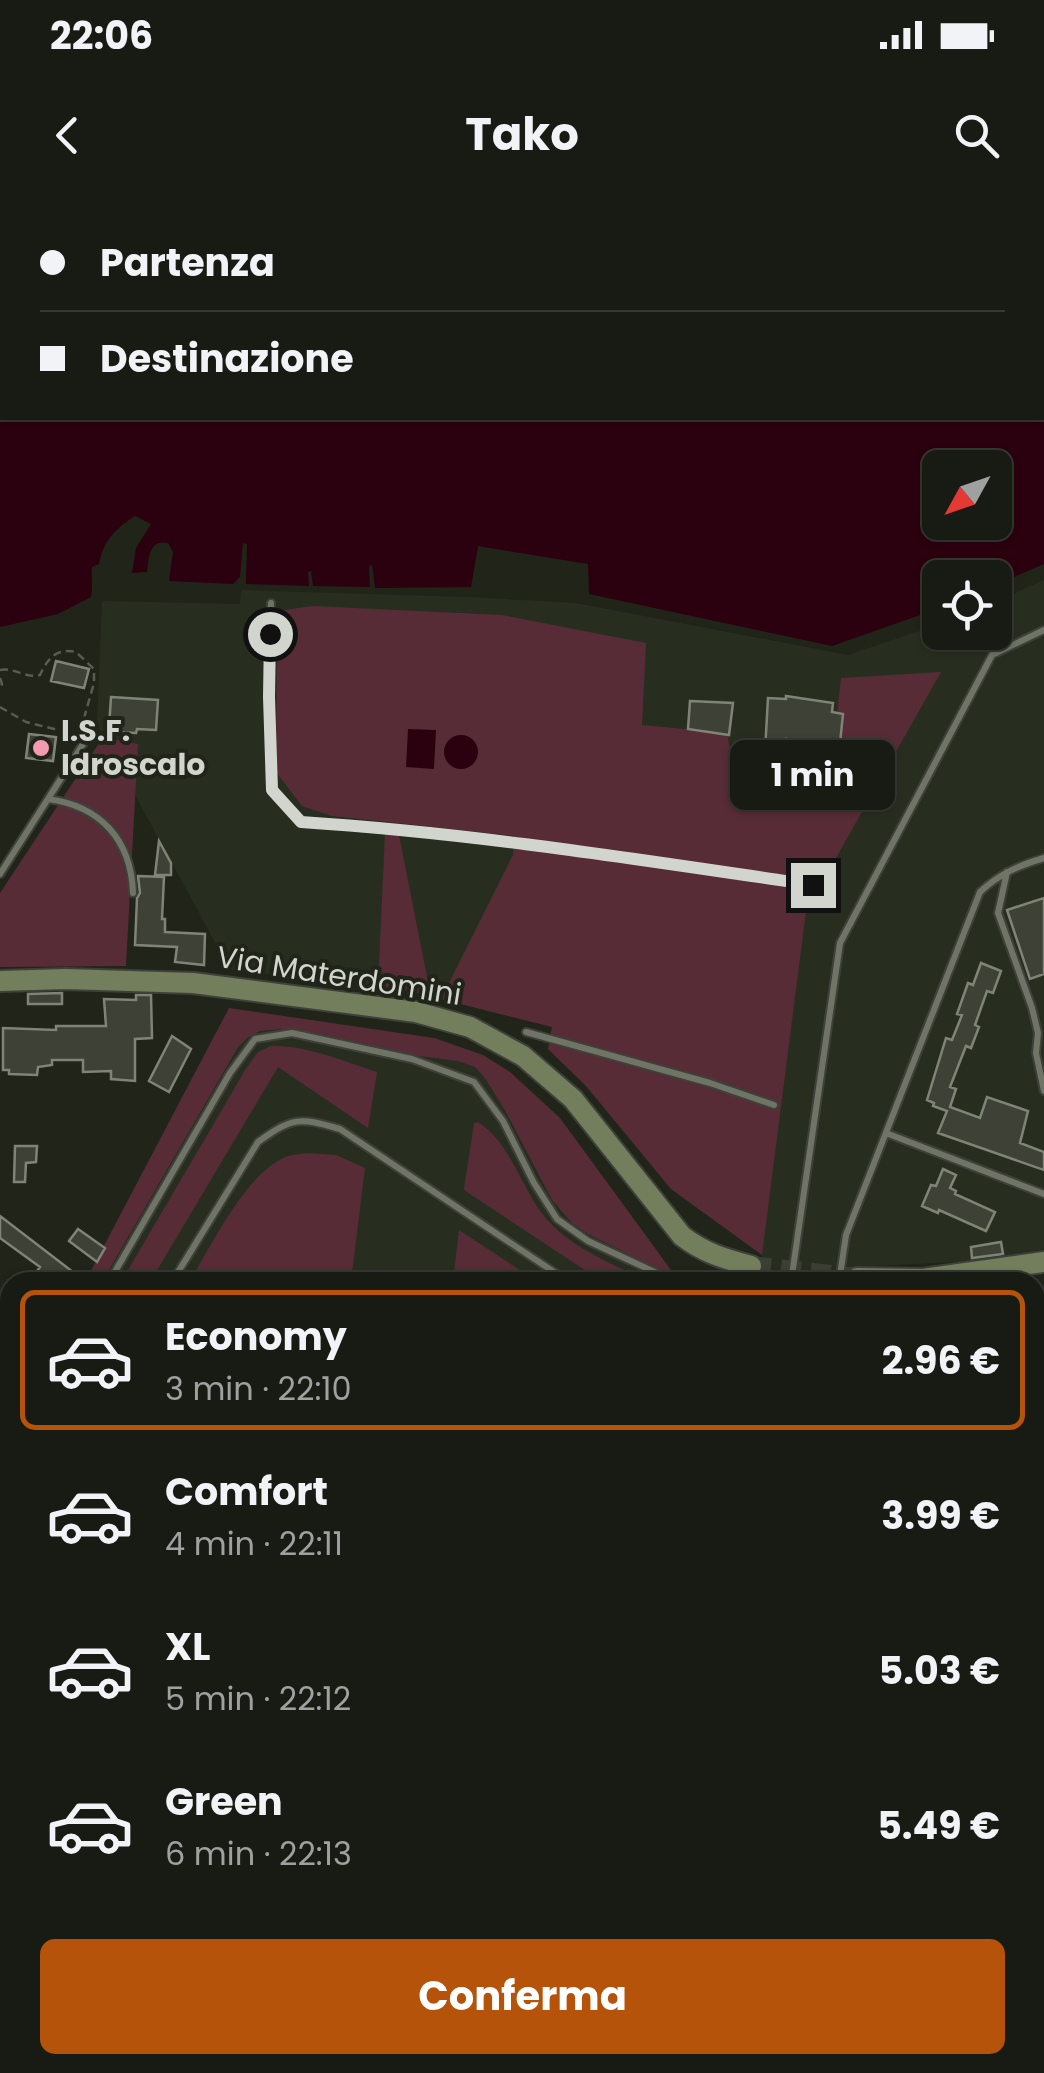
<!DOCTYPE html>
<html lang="it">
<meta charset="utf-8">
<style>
body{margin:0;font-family:Poppins,sans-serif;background:#21241c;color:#f1f3f6;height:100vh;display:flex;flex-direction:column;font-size:38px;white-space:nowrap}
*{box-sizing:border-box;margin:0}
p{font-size:32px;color:#9fa1a0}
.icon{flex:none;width:55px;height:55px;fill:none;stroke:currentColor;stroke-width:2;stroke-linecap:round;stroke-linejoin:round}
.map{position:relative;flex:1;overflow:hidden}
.panel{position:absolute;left:0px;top:1072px;width:1045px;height:802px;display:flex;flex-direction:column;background:#181b13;border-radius:30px 30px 0 0;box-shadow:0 2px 8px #0004,0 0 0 2px #363933}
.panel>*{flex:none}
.top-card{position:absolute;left:0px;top:0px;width:1045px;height:220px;box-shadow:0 2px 8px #0004,0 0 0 2px #363933;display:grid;align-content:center;height:220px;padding:0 40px;background:#181b13}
.needle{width:65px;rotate:230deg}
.controls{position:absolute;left:922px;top:250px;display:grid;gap:20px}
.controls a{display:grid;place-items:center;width:90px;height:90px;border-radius:15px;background:#181b13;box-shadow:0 2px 8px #0004,0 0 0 2px #363933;font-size:50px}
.end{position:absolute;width:45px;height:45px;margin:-22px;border:12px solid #d2d5ce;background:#111;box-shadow:0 0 0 5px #111}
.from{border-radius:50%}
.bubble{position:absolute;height:70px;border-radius:15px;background:#181b13;box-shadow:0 2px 8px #0004,0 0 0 2px #363933;font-size:32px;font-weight:700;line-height:70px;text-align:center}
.top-card b{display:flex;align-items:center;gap:35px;height:95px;font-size:38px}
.top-card b+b{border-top:2px solid #363933}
.top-card i{width:25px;height:25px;background:#f1f3f6}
ul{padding:18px 0 0;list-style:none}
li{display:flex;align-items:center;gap:30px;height:140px;margin:0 20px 15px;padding:0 20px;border:5px solid transparent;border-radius:15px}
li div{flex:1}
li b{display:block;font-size:38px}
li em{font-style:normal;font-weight:700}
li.selected{border-color:#b45309}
li>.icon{width:90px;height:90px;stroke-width:1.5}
.action{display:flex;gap:20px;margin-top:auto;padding:20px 40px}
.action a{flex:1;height:115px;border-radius:15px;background:#b45309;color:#fff;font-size:40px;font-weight:700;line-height:115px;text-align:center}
.status{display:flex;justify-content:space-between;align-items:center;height:70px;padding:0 50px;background:#181b13;direction:ltr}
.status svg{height:28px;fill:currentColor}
header{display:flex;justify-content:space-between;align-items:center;height:130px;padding:0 40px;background:#181b13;font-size:45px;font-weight:700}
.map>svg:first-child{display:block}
.built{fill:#282e1f}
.green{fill:#572c37}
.water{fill:#2c010f;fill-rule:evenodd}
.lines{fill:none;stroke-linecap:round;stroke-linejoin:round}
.taxiway{stroke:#5c6056;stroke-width:40}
.runway{stroke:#5c6056;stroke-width:102}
.building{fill:#3d4136;stroke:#7f8477;stroke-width:2.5}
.secondary-tunnel{stroke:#3b3f34;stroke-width:20;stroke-dasharray:20 10;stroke-linecap:butt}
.lane-casing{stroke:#3e4139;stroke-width:10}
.secondary-casing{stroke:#3e4139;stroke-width:24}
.path{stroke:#595c53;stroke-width:2.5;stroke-dasharray:8 5;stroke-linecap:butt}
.lane{stroke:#6f7467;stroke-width:6}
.secondary{stroke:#737e5c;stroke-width:20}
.route{stroke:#d2d5ce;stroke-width:12}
.poi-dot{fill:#f29aaf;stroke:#202419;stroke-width:4}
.labels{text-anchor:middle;stroke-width:8;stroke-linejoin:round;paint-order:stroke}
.poi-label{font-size:30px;font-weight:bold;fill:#d2d5ce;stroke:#202419;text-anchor:start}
.street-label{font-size:30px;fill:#d2d5ce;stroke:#202419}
</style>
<div class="status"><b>22:06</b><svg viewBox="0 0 49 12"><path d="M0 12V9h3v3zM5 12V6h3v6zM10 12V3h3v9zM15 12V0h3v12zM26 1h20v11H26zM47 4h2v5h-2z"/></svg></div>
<header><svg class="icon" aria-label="back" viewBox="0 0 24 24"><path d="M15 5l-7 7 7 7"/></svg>Tako<svg class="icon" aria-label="search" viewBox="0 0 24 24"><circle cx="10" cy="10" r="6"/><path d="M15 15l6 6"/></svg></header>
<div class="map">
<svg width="1044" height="1873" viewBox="0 0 1044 1873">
<rect width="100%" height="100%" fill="#202419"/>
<path class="built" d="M 1044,380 L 1044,1049 L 973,1061 L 854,1067 L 851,1082 L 759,1082 L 762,1055 L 671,989 L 586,886 L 548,849 L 552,827 L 404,790 L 230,770 L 97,525 L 102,401 L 240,404 L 241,390 L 469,397 L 576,403 L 848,455 L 940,424 L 940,432 L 995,432 L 995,402 Z
M 229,808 L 434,838 L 483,855 L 510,872 L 560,918 L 671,1070 L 755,1082 L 85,1082 Z
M 1044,1085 L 1044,1873 L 0,1873 L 0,1218 L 10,1201 L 10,1865 L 1035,1865 L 1035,1086 Z"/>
<path class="green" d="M 312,406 L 502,415 L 646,443 L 642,525 L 727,533 L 738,591 L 828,595 L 841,478 L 941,472 L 806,711 L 762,1055 L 671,989 L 586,886 L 548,849 L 552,827 L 441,799 L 513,655 L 514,636 L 332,616 L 302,606 L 276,572 L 277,426 L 285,410 Z
M 103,537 L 138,544 L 126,766 L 0,767 L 0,693 Z
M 385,633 L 399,635 L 431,797 L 404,790 L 378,787 Z
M 229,808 L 434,838 L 483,855 L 510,872 L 560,918 L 671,1070 L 755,1082 L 684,1082 L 588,1034 L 572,1023 L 552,1000 L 506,912 L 485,878 L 475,867 L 458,861 L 381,851 L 280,829 L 260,831 L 247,838 L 238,847 L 102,1082 L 85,1082 Z
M 271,846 C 307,845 343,861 377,872 L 368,928 L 278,867 L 150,1082 L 121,1082 L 247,867 L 258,852 Z
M 478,922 C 510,942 521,987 544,1016 C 570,1048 613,1064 649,1082 L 603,1082 L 467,992 L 464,989 L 474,923 Z
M 306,953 L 336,955 L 365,968 L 351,1082 L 189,1082 C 213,1044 242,979 283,958 C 290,955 299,954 306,953 Z
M 459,1030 L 538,1082 L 453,1082 Z
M 1035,1311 L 1044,1315 L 1044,1391 L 1035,1393 Z
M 10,1409 L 10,1630 L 0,1631 L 0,1418 L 4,1411 Z
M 1035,1465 L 1044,1466 L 1044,1552 L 1035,1556 Z
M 10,1748 L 10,1865 L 232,1865 L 230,1873 L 0,1873 L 0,1751 Z
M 374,1865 L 790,1865 L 784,1873 L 373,1873 Z"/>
<path class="water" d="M 0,0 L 1044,0 L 1044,364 L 995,385 L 995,378 L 940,378 L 940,408 L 832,446 L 589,394 L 588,364 L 478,346 L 471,387 L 375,388 L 372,365 L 369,366 L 370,387 L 313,386 L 311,371 L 308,372 L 309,386 L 246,384 L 247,344 L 243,343 L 240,377 L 233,384 L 169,381 L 173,352 L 168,343 C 149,339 149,357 147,372 L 132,373 L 136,348 L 151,324 L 135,316 C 116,328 103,341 99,364 L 92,367 C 91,377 93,386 91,397 L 58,414 L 0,427 ZM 1042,2 L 1042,218 L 2,218 L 2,2 ZM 940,268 L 995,268 L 995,322 L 940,322 Z
M 408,529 L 436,530 L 434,569 L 406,567 Z
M444 552a17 17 0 1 1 34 0a17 17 0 1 1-34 0Z"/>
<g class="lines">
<path class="taxiway" d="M 1035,1428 L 1044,1435
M 1035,1609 L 1044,1598
M 0,1683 L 10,1681
M 817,1873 L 823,1865"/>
<path class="runway" d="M 299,1873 L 300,1865"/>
</g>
<path class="building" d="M 56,461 L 89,469 L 84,488 L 51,481 Z
M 786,496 L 833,503 L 832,512 L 843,514 L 840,543 L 837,543 L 836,546 L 786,539 L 785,543 L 778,543 L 777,570 L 764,569 L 768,498 L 786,499 Z
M 111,497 L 158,500 L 156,530 L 137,529 L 136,533 L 117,532 L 117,528 L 109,528 Z
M 690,501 L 733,503 L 729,535 L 688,529 Z
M 29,534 L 56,537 L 53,561 L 26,558 Z
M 772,570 L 845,573 L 845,585 L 771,581 Z
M 159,641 L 171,663 L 171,675 L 155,675 Z
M 138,676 L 164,677 L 162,719 L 165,719 L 165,732 L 205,734 L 204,765 L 175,762 L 177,747 L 135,745 L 137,698 L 140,693 Z
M 1044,698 L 1044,774 L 1030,779 L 1007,710 Z
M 981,763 L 1001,771 L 993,793 L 987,791 L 975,825 L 979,827 L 971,848 L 966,846 L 950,887 L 956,889 L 950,907 L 980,918 L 987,897 L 1028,911 L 1020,943 L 1044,952 L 1044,970 L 938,933 L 947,911 L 933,906 L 934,903 L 927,900 L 946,838 L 952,840 L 962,815 L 957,814 L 968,783 L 973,785 Z
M 62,793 L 62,804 L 28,804 L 28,794 Z
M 136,795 L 151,795 L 152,838 L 135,839 L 135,881 L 111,879 L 111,871 L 83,872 L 83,860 L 52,860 L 52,865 L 38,867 L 37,875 L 9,874 L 9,870 L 3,870 L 3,828 L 56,830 L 56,826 L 106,826 L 104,799 L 136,800 Z
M 172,836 L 191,849 L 169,892 L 149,881 Z
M 15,946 L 37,946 L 36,962 L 26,963 L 25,982 L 14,982 Z
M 943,969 L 956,975 L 950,988 L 956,991 L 955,994 L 995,1012 L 986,1031 L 939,1010 L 938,1013 L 922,1006 L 931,985 L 936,986 Z
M 0,1016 L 86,1082 L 29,1082 L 40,1067 L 0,1038 Z
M 78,1029 L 105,1048 L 97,1062 L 69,1041 Z
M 1001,1042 L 1003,1054 L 972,1058 L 971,1047 Z"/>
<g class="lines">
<path class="secondary-tunnel" d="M 751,1066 L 857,1078"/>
<defs>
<path id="lane" d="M 271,403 L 269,497 L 272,591 L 301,622 C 473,633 642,660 813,685
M 48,599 C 100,606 131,639 133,693
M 1007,672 L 998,713 L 1032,808 L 1038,833 L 1036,853 L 1044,891
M 0,674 L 85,541
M 526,832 L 710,883 L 774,905
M 886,933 L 1044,994
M 109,1082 L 230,873 L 255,839 L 292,833 L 412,859 L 474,882 L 503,921 L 534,983 L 557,1019 L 588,1041 L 676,1082
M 172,1082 L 258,942 C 293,917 299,917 340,929 L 569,1082
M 791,1082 L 840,743 L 992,455 L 1044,430
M 839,1082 L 846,1035 L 980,692 C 999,674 1020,665 1044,658
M 1035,1136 L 1044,1136
M 0,1269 L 10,1252
M 0,1368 L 10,1351"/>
<path id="secondary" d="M 0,781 L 66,779 L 193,783 L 416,812 L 470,827 L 523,856 L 573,899 L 682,1036 C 704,1053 725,1059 751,1066
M 857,1078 L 923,1079 L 1044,1062"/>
</defs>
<use href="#lane" class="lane-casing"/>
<use href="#secondary" class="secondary-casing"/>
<path class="path" d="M 0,470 C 15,467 25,479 40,475 C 48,458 56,448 76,452 L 94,469 L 94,483 L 81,529
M 0,478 L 2,484 L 0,490
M 0,507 L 26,522 L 78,535"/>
<use href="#lane" class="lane"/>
<use href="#secondary" class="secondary"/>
</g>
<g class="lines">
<path class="route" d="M 270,434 L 269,497 L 272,590 L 301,622 C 473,633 642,660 813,685"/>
</g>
<circle class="poi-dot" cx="41" cy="548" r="10"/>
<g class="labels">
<g class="poi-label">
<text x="61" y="541">I.S.F.<tspan x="61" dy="34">Idroscalo</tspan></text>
</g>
<g class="street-label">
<text transform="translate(339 776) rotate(9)" y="10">Via Materdomini</text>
</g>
</g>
</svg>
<div class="controls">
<a><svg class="needle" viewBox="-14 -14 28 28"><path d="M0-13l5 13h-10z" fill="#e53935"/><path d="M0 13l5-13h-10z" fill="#9fa1a0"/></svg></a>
<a><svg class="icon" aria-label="locate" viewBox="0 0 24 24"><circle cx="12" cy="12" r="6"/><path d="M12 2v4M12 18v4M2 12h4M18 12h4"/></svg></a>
</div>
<i class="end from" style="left:270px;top:434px"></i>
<i class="end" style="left:813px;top:685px"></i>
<div class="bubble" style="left:730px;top:540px;width:165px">1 min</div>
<div class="top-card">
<b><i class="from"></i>Partenza</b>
<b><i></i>Destinazione</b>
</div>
<section class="panel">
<ul>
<li class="selected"><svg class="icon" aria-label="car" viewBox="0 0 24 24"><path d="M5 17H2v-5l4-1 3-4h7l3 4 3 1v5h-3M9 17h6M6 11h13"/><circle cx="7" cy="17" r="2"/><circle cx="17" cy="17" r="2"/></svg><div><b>Economy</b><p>3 min · 22:10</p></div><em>2.96 €</em></li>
<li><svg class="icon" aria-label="car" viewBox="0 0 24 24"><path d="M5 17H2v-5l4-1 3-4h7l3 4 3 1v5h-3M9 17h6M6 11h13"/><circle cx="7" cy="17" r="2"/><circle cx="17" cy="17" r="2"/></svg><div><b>Comfort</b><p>4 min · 22:11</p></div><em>3.99 €</em></li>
<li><svg class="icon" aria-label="car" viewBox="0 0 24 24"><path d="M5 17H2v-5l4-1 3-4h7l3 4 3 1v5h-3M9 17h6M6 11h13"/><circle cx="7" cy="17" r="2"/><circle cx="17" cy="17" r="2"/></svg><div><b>XL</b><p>5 min · 22:12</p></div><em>5.03 €</em></li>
<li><svg class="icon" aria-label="car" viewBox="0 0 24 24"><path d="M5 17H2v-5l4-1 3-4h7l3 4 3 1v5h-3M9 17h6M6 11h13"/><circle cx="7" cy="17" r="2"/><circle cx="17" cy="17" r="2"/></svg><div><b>Green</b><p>6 min · 22:13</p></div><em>5.49 €</em></li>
</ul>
<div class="action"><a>Conferma</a></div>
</section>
</div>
